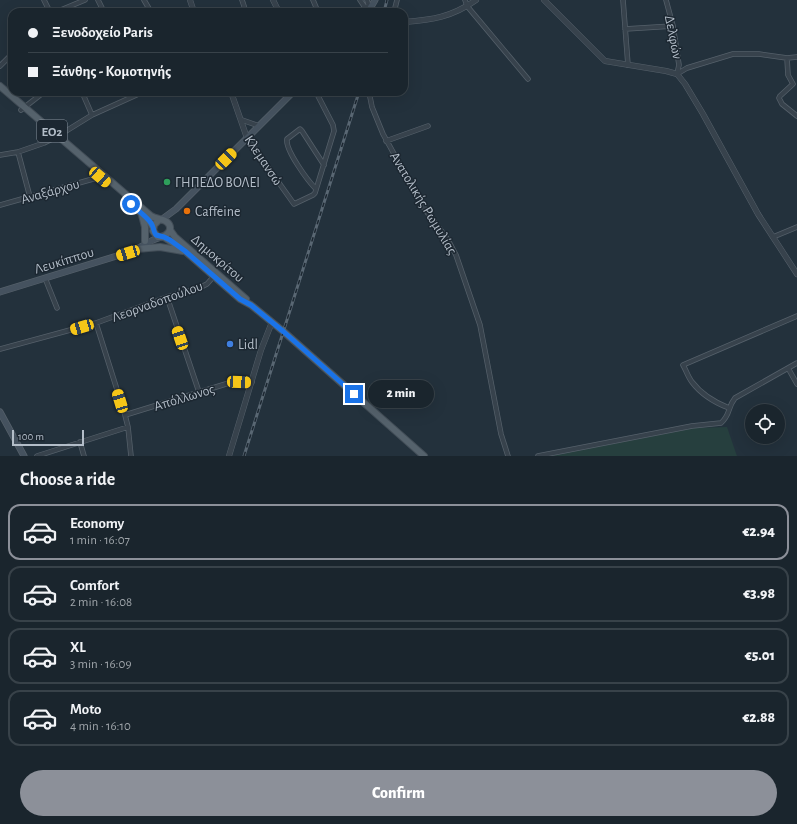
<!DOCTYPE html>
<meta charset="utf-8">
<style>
body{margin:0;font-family:"Alegreya Sans",sans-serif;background:#273139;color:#f1f3f6;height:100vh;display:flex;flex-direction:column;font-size:15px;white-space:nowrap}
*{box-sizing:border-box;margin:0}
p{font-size:13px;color:#9fa5aa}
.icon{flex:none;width:22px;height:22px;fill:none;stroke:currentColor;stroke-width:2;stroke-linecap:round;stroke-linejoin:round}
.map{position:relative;height:456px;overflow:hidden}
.details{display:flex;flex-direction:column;background:#1a252d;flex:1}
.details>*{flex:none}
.banner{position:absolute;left:8px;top:8px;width:400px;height:88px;border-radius:12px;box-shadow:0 4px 16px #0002,0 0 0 1px #384249;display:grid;align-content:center;height:88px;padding:0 20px;background:#1a252d}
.controls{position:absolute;left:745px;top:404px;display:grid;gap:8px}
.controls a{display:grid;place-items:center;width:40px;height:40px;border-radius:50%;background:#1a252d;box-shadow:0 4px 16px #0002,0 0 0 1px #384249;font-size:20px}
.scale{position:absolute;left:12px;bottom:10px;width:72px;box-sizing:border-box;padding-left:4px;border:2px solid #b3bdc8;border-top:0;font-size:11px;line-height:14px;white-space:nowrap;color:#b3bdc8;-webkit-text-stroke:3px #1c2731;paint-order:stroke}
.end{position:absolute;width:18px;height:18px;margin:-9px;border:5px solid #1a73e8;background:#fff;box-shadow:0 0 0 2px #fff}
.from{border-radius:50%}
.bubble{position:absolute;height:28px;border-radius:14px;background:#1a252d;box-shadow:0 4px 16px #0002,0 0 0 1px #384249;font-size:13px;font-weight:800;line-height:28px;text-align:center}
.car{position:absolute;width:12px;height:24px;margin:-12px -6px;border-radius:5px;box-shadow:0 0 3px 1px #0007;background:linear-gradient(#f5c518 24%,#345 0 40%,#f5c518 0 76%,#345 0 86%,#f5c518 0)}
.banner b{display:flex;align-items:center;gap:14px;height:38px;font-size:15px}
.banner b+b{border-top:1px solid #384249}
.banner i{width:10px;height:10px;background:#f1f3f6}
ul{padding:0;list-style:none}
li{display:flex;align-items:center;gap:12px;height:56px;margin:0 8px 6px;padding:0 12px;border:2px solid #384249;border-radius:12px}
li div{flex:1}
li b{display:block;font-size:15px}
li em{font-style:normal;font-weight:800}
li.active{border-color:#8c9099}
li>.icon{width:36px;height:36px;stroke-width:1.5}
h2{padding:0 20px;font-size:18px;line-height:48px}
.primary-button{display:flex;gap:8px;margin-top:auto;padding:8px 20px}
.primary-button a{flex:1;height:46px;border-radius:24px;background:#8c9099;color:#fff;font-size:16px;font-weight:800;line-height:46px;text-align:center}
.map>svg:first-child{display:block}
.green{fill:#263f3e}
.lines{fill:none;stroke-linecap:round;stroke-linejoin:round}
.minor-casing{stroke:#55606a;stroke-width:5.5}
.tertiary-casing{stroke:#55606a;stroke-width:6}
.secondary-casing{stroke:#55606a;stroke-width:7}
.primary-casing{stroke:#434e58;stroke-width:8}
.minor{stroke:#37424c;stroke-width:4}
.tertiary{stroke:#37424c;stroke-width:5}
.secondary{stroke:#45525f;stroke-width:5.5}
.primary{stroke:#55626c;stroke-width:6}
.rail-casing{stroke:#596773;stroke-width:3}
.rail{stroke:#1c2731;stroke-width:1.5;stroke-dasharray:4.5;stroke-linecap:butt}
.route{stroke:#1a73e8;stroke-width:5}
.leisure-dot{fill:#2e9e5b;stroke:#1c2731;stroke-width:1.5}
.food-dot{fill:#e8710a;stroke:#1c2731;stroke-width:1.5}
.shop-dot{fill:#3f7fe0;stroke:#1c2731;stroke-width:1.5}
.labels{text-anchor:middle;stroke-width:3;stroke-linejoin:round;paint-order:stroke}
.shield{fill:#1c2731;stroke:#86909b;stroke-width:1}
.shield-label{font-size:13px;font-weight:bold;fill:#b3bdc8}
.street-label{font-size:14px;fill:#b3bdc8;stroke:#1c2731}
.poi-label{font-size:14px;fill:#b3bdc8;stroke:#1c2731;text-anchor:start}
</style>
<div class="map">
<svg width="797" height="456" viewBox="0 0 797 456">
<rect width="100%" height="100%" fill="#23313c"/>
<path class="green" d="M 727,427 L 737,456 L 551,456 L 695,428 Z"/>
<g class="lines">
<defs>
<path id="minor" d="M 44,0 L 50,12
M 98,0 L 104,12
M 144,0 L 151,12
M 242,0 L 246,12
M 313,0 L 318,12
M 360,0 L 364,6 L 370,10
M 367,0 L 370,10
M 465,0 L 467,6 L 528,79
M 623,0 L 628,65
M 666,0 L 673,26 L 679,65 L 677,74
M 56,12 L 85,0
M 394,12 L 397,0
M 625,29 L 673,26
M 787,58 L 788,75 L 793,84 L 780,96 L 779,98 L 782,104 L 797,116
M 0,66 L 12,54
M 677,74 L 687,68 L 733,54 L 759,54 L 787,58 L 797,57
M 82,92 L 92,115
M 369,92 L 372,107 L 383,134 L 424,208 L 448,240 L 456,255 L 480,325 L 501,434 L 508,456
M 21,110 L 44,92
M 242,120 L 259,126
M 247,138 L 294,204 L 313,195 L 315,193 L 334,131 L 333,125 L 316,92
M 386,141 L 428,126
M 18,152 L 30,197
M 0,155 L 18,152 L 44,143 L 58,136 L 92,115 L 143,92
M 316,189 C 308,181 285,150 287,139 L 300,129 L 302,131 L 324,165
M 0,205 L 100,177
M 773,237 L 797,227
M 45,278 L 57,308
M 167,297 L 199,392
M 96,323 L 125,415 L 128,427 L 131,456
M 0,349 L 96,323 L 167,297 L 199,288 L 207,284 L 215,275
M 788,368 L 797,384
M 729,408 C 716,403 701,394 692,382 C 688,377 686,370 683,365 L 797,316
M 125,415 L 229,383 L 239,382 L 252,382
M 80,442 L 84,456
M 37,456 L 128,427
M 538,456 L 692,426 L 721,423 C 731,414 727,408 735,398 L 797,363"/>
<path id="tertiary" d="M 190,0 L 194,12
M 273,0 L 279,12
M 544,0 L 605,61 L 666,71 L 677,74 L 685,84 L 703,114 L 758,214 L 797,274
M 404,22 C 432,20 452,17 476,0
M 231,92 L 247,138
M 229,456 L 261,350 L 272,322"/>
<path id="secondary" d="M 368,12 L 375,0
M 161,220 L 176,209 L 293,92
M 0,292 L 133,251 L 153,240 L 161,237
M 0,412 L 24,456"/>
<path id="primary" d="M 0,86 L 151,216 C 156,219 163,219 167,222 C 175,229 166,238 158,237 L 153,231 L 154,225 L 159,220
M 139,211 L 149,221 L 153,227
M 142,215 L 145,227 L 145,241
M 170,230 L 175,237 L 246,299
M 164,237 L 185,251 L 240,299 L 251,305 L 284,332 L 424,456
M 137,249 L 160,247 L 183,251"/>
</defs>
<use href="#minor" class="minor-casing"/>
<use href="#tertiary" class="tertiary-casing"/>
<use href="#secondary" class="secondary-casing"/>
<use href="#primary" class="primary-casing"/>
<use href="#minor" class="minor"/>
<use href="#tertiary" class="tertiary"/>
<use href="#secondary" class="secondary"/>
<use href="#primary" class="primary"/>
<defs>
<path id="rail" d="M 384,12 L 387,0
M 244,456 L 359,92"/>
</defs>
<use href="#rail" class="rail-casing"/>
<use href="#rail" class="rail"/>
</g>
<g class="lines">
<path class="route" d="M 131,204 C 137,210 146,216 151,223 C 154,227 153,231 156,235 L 164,237 L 170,240 L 185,251 L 240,299 L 251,305 L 284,332 L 354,394"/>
</g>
<circle class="leisure-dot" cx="167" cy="182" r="4"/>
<circle class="food-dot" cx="187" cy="211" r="4"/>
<circle class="shop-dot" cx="230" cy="344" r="4"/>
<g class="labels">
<rect class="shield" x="37" y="120" width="30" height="22" rx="3"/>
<g class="shield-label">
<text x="52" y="136">ΕΟ2</text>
</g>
<g class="street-label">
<text transform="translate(674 37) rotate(79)" y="5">Δελφών</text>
<text transform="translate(264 160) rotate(56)" y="5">Κλεμανσώ</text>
<text transform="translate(50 191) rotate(-16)" y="5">Αναξάρχου</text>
<text transform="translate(424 203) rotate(59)" y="5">Ανατολικής Ρωμυλίας</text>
<text transform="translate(218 258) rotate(41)" y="5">Δημοκρίτου</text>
<text transform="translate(64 260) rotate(-17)" y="5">Λευκίππου</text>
<text transform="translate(157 301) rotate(-20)" y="5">Λεορναδοπούλου</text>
<text transform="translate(184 397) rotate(-17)" y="5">Απόλλωνος</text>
</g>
<g class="poi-label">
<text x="175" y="187">ΓΗΠΕΔΟ ΒΟΛΕΙ</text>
<text x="195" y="216">Caffeine</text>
<text x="238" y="349">Lidl</text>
</g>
</g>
</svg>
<div class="controls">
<a><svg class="icon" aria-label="locate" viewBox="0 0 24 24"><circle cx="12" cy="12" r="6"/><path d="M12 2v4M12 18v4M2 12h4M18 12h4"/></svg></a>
</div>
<div class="scale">100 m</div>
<i class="end from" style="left:131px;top:204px"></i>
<i class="end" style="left:354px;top:394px"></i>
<div class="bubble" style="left:368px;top:380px;width:66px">2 min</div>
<i class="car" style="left:226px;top:159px;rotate:45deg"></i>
<i class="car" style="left:100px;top:177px;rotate:131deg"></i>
<i class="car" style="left:128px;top:253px;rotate:253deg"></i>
<i class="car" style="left:82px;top:327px;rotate:254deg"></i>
<i class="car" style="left:180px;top:338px;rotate:341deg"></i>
<i class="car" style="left:239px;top:382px;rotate:93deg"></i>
<i class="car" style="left:120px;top:401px;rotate:343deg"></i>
<div class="banner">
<b><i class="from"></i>Ξενοδοχείο Paris</b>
<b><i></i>Ξάνθης - Κομοτηνής</b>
</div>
</div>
<section class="details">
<h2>Choose a ride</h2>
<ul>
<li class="active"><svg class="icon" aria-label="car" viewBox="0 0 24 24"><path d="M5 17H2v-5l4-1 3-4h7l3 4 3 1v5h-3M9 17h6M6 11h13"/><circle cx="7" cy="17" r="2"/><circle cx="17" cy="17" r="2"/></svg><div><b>Economy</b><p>1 min · 16:07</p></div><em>€2.94</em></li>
<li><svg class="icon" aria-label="car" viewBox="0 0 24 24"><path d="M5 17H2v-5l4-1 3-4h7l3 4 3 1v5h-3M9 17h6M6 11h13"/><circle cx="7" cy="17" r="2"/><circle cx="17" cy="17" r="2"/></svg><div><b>Comfort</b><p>2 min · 16:08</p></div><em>€3.98</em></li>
<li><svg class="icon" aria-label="car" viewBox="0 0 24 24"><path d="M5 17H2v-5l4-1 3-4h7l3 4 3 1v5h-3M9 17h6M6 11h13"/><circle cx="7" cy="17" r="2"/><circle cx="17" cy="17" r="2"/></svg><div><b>XL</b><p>3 min · 16:09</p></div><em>€5.01</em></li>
<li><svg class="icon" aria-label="car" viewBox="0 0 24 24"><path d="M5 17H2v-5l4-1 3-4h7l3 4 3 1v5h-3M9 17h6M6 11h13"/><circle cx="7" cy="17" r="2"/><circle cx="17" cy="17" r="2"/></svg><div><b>Moto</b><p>4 min · 16:10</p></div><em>€2.88</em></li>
</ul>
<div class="primary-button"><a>Confirm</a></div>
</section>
